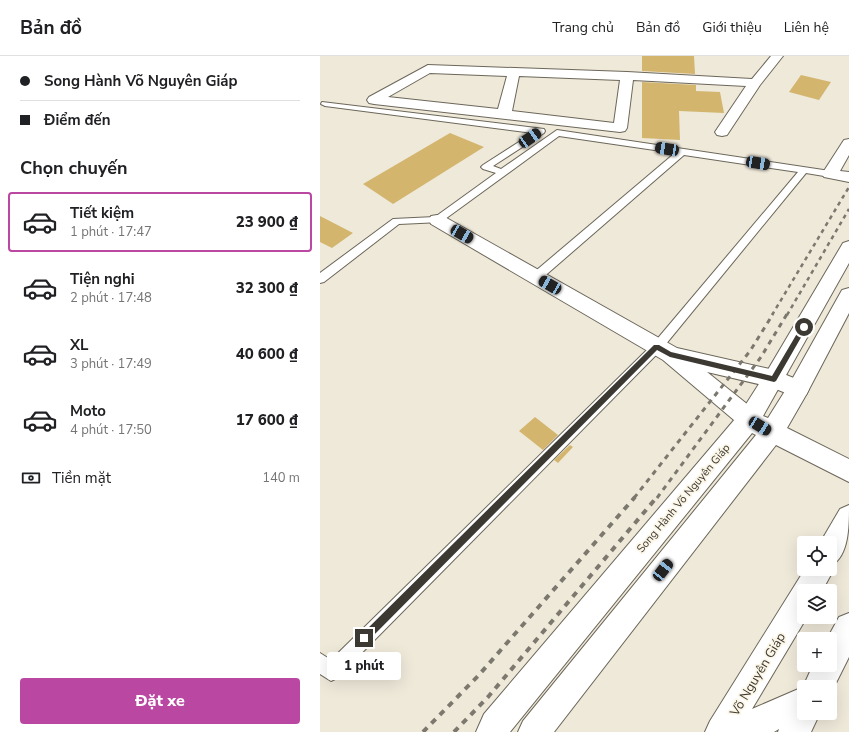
<!DOCTYPE html>
<html lang="vi">
<meta charset="utf-8">
<style>
body{margin:0;font-family:"Nunito Sans",sans-serif;background:#f2f2f2;color:#202124;height:100vh;display:flex;flex-direction:column;font-size:15px;white-space:nowrap}
*{box-sizing:border-box;margin:0}
p{font-size:13px;color:#757577}
.icon{flex:none;width:22px;height:22px;fill:none;stroke:currentColor;stroke-width:2;stroke-linecap:round;stroke-linejoin:round}
.map{position:relative;flex:1;overflow:hidden}
.sheet{display:flex;flex-direction:column;background:#fff;width:320px}
.sheet>*{flex:none}
.guide{display:grid;align-content:center;height:88px;padding:0 20px;background:#fff}
.buttons{position:absolute;left:477px;top:480px;display:grid;gap:8px}
.buttons a{display:grid;place-items:center;width:40px;height:40px;border-radius:4px;background:#fff;box-shadow:0 4px 16px #0002;font-size:20px}
.end{position:absolute;width:18px;height:18px;margin:-9px;border:5px solid #3c3933;background:#fff;box-shadow:0 0 0 2px #fff}
.from{border-radius:50%}
.bubble{position:absolute;height:28px;border-radius:4px;background:#fff;box-shadow:0 4px 16px #0002;font-size:13px;font-weight:800;line-height:28px;text-align:center}
.car{position:absolute;width:12px;height:24px;margin:-12px -6px;border-radius:5px;box-shadow:0 0 3px 1px #0007;background:linear-gradient(#222 24%,#8ab4d8 0 40%,#222 0 76%,#8ab4d8 0 86%,#222 0)}
.guide b{display:flex;align-items:center;gap:14px;height:38px;font-size:15px}
.guide b+b{border-top:1px solid #e0e0e0}
.guide i{width:10px;height:10px;background:#202124}
ul{padding:0;list-style:none}
li{display:flex;align-items:center;gap:12px;height:60px;margin:0 8px 6px;padding:0 12px;border:2px solid transparent;border-radius:4px}
li div{flex:1}
li b{display:block;font-size:15px}
li em{font-style:normal;font-weight:800}
li.current{border-color:#ba48a3}
li>.icon{width:36px;height:36px;stroke-width:1.5}
h2{padding:0 20px;font-size:18px;line-height:48px}
.pay{display:flex;align-items:center;gap:10px;height:44px;padding:0 20px;font-size:15px}
.pay p{margin-inline-start:auto}
.cta{display:flex;gap:8px;margin-top:auto;padding:8px 20px}
.cta a{flex:1;height:46px;border-radius:4px;background:#ba48a3;color:#fff;font-size:16px;font-weight:800;line-height:46px;text-align:center}
header{display:flex;align-items:center;gap:24px;box-sizing:border-box;height:56px;padding:0 20px;background:#fff;border-bottom:1px solid #e0e0e0}
header strong{font-size:19px}
nav{display:flex;gap:22px;margin-inline-start:auto;font-size:14px}
main{display:flex;flex:1;min-height:0}
.map>svg:first-child{display:block}
.building{fill:#d3b56e}
.lines{fill:none;stroke-linecap:round;stroke-linejoin:round}
.lane-casing{stroke:#6c675a;stroke-width:2}
.street-casing{stroke:#6c675a;stroke-width:2}
.secondary-casing{stroke:#6c675a;stroke-width:2}
.highway-casing{stroke:#6c675a;stroke-width:2}
.lane{fill:#fff;fill-rule:evenodd}
.street{fill:#fff;fill-rule:evenodd}
.secondary{fill:#fff;fill-rule:evenodd}
.highway{fill:#fff;fill-rule:evenodd}
.rail-far2{stroke:#7c786e;stroke-width:2.5;stroke-dasharray:4 4;stroke-linecap:butt}
.rail-far1{stroke:#7c786e;stroke-width:3;stroke-dasharray:5 5;stroke-linecap:butt}
.rail{stroke:#7c786e;stroke-width:4;stroke-dasharray:6 6;stroke-linecap:butt}
.route{fill:#3c3933}
.labels{text-anchor:middle;stroke-width:3.5;stroke-linejoin:round;paint-order:stroke}
.street-label{font-size:11px;fill:#3c3933;stroke:#fcf6e7}
.near-street-label{font-size:13px;fill:#3c3933;stroke:#fcf6e7}
</style>
<header>
<strong>Bản đồ</strong>
<nav><a>Trang chủ</a><a>Bản đồ</a><a>Giới thiệu</a><a>Liên hệ</a></nav>
</header>
<main>
<section class="sheet">
<div class="guide">
<b><i class="from"></i>Song Hành Võ Nguyên Giáp</b>
<b><i></i>Điểm đến</b>
</div>
<h2>Chọn chuyến</h2>
<ul>
<li class="current"><svg class="icon" aria-label="car" viewBox="0 0 24 24"><path d="M5 17H2v-5l4-1 3-4h7l3 4 3 1v5h-3M9 17h6M6 11h13"/><circle cx="7" cy="17" r="2"/><circle cx="17" cy="17" r="2"/></svg><div><b>Tiết kiệm</b><p>1 phút · 17:47</p></div><em>23 900 ₫</em></li>
<li><svg class="icon" aria-label="car" viewBox="0 0 24 24"><path d="M5 17H2v-5l4-1 3-4h7l3 4 3 1v5h-3M9 17h6M6 11h13"/><circle cx="7" cy="17" r="2"/><circle cx="17" cy="17" r="2"/></svg><div><b>Tiện nghi</b><p>2 phút · 17:48</p></div><em>32 300 ₫</em></li>
<li><svg class="icon" aria-label="car" viewBox="0 0 24 24"><path d="M5 17H2v-5l4-1 3-4h7l3 4 3 1v5h-3M9 17h6M6 11h13"/><circle cx="7" cy="17" r="2"/><circle cx="17" cy="17" r="2"/></svg><div><b>XL</b><p>3 phút · 17:49</p></div><em>40 600 ₫</em></li>
<li><svg class="icon" aria-label="car" viewBox="0 0 24 24"><path d="M5 17H2v-5l4-1 3-4h7l3 4 3 1v5h-3M9 17h6M6 11h13"/><circle cx="7" cy="17" r="2"/><circle cx="17" cy="17" r="2"/></svg><div><b>Moto</b><p>4 phút · 17:50</p></div><em>17 600 ₫</em></li>
</ul>
<div class="pay"><svg class="icon" aria-label="cash" viewBox="0 0 24 24"><path d="M3 7h18v10H3z"/><circle cx="12" cy="12" r="2"/></svg>Tiền mặt<p>140 m</p></div>
<div class="cta"><a>Đặt xe</a></div>
</section>
<div class="map">
<svg width="529" height="676" viewBox="0 0 529 676">
<rect width="100%" height="100%" fill="#efe9da"/>
<path class="building" d="M 322,0 L 374,0 L 375,18 L 322,15 Z
M 481,19 L 511,26 L 499,44 L 469,36 Z
M 322,26 L 376,29 L 376,35 L 400,36 L 404,57 L 359,55 L 360,84 L 322,82 Z
M 130,77 L 164,91 L 73,148 L 43,128 Z
M 0,160 L 33,177 L 12,192 L 0,186 Z
M 215,361 L 238,379 L 223,394 L 199,375 Z
M 250,389 L 253,391 L 238,407 L 234,404 Z"/>
<g class="lines">
<defs>
<path id="lane" d="M 2,46 L 224,73 L 225,75 L 224,77 L 173,110 L 181,113 L 237,74 L 510,115 L 515,118 L 510,121 L 486,117 L 341,294 L 17,622 L 11,625 L 0,618 L 0,597 L 11,604 L 333,288 L 478,116 L 364,99 L 220,224 L 212,224 L 211,221 L 212,218 L 355,97 L 239,80 L 121,166 L 79,168 L 4,226 L 0,227 L 0,217 L 73,163 L 115,161 L 176,117 L 163,113 L 161,111 L 163,109 L 213,77 L 5,50 L 1,48 Z"/>
<path id="street" d="M 451,0 L 463,0 L 440,29 L 407,79 L 402,80 L 397,79 L 395,76 L 426,30 L 313,24 L 307,72 L 305,75 L 300,76 L 54,48 L 49,47 L 47,44 L 49,41 L 108,9 L 307,16 L 432,23 ZM 110,17 L 187,20 L 178,53 L 68,41 ZM 199,20 L 300,24 L 294,67 L 192,55 Z
M 529,83 L 529,99 L 520,115 L 529,116 L 529,126 L 504,121 L 502,118 L 522,87 L 524,84 Z
M 117,159 L 123,160 L 357,292 L 454,314 L 486,327 L 489,333 L 486,339 L 478,342 L 451,331 L 387,316 L 437,356 L 440,363 L 437,370 L 429,373 L 421,370 L 343,304 L 111,168 L 109,164 L 111,160 Z"/>
<path id="secondary" d="M 529,185 L 529,207 L 443,360 L 448,362 L 470,327 L 522,234 L 529,232 L 529,257 L 486,339 L 467,372 L 529,403 L 529,426 L 456,389 L 234,676 L 198,676 L 203,665 L 436,379 L 432,377 L 190,676 L 156,676 L 164,658 L 421,356 L 446,317 L 523,187 Z"/>
<path id="highway" d="M 529,449 C 529,470 529,499 512,509 L 514,513 L 502,535 L 484,535 L 484,561 L 487,561 L 432,653 L 483,631 L 493,609 L 510,609 L 510,583 L 507,583 L 519,561 L 529,557 L 529,601 L 510,639 L 510,631 L 484,631 L 484,657 L 500,657 L 491,676 L 458,676 L 459,673 L 454,676 L 385,676 L 390,665 L 485,513 L 510,513 L 510,487 L 500,487 L 520,453 Z"/>
</defs>
<use href="#lane" class="lane-casing"/>
<use href="#street" class="street-casing"/>
<use href="#secondary" class="secondary-casing"/>
<use href="#highway" class="highway-casing"/>
<use href="#lane" class="lane"/>
<use href="#street" class="street"/>
<use href="#secondary" class="secondary"/>
<use href="#highway" class="highway"/>
<path class="rail-far2" d="M 452,259 L 529,131
M 467,259 L 529,153"/>
<path class="rail-far1" d="M 314,442 L 430,295 L 453,258
M 337,442 L 441,301 L 467,258"/>
<path class="rail" d="M 103,676 L 158,620 L 315,441
M 134,676 L 168,641 L 337,441"/>
</g>
<path class="route" d="M 482,269 L 486,269 L 487,271 L 456,325 L 454,326 L 350,301 L 337,294 L 48,585 L 44,586 L 41,585 L 40,582 L 41,579 L 334,289 L 339,289 L 351,296 L 452,320 Z"/>
<g class="labels">
<g class="street-label">
<text transform="translate(363 442) rotate(-50)" y="4">Song Hành Võ Nguyên Giáp</text>
</g>
<g class="near-street-label">
<text transform="translate(437 618) rotate(-59)" y="5">Võ Nguyên Giáp</text>
</g>
</g>
</svg>
<div class="buttons">
<a><svg class="icon" aria-label="locate" viewBox="0 0 24 24"><circle cx="12" cy="12" r="6"/><path d="M12 2v4M12 18v4M2 12h4M18 12h4"/></svg></a>
<a><svg class="icon" aria-label="layers" viewBox="0 0 24 24"><path d="M12 4l9 5-9 5-9-5zM3 14l9 5 9-5"/></svg></a>
<a>+</a>
<a>−</a>
</div>
<i class="end from" style="left:484px;top:271px"></i>
<i class="end" style="left:44px;top:582px"></i>
<div class="bubble" style="left:7px;top:596px;width:74px">1 phút</div>
<i class="car" style="left:210px;top:82px;rotate:56deg"></i>
<i class="car" style="left:347px;top:93px;rotate:279deg"></i>
<i class="car" style="left:438px;top:107px;rotate:99deg"></i>
<i class="car" style="left:142px;top:178px;rotate:120deg"></i>
<i class="car" style="left:230px;top:229px;rotate:300deg"></i>
<i class="car" style="left:440px;top:370px;rotate:122deg"></i>
<i class="car" style="left:343px;top:514px;rotate:38deg"></i>
</div>
</main>
